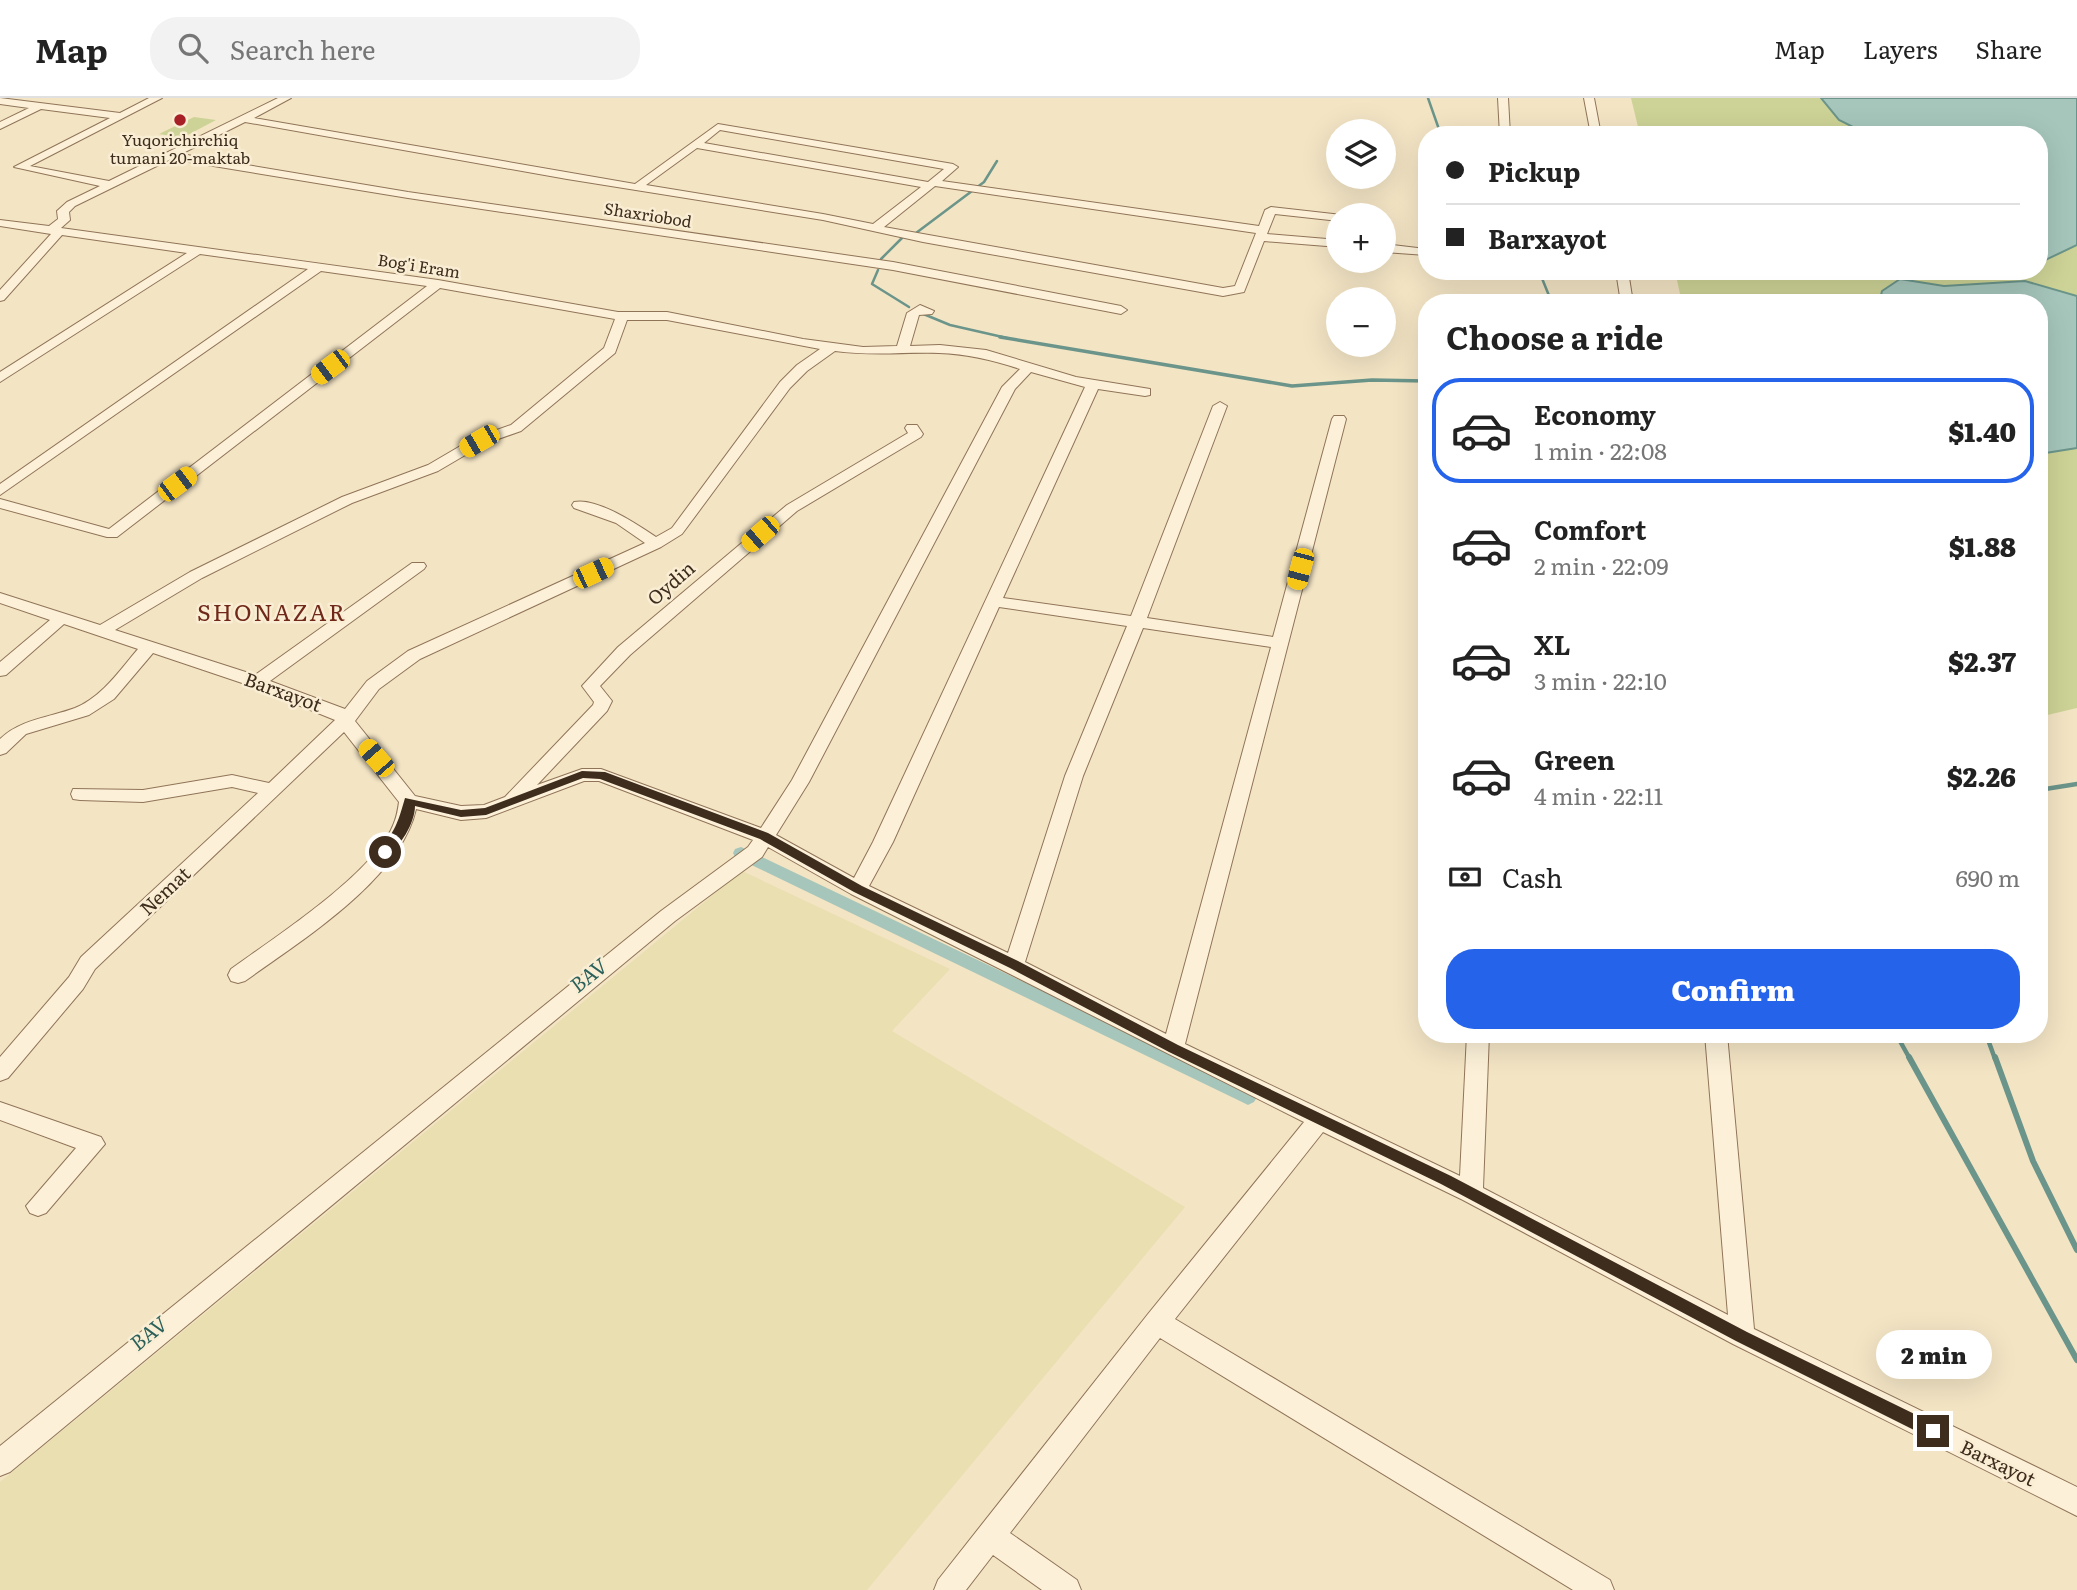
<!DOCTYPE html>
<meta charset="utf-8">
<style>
body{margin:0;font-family:Literata,serif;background:#f2f2f2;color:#222;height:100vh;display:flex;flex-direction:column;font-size:26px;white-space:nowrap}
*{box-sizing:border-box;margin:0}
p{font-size:23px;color:#767676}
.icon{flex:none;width:38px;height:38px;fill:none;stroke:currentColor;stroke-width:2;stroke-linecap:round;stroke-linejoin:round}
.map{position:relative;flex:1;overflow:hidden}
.details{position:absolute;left:1418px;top:196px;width:630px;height:749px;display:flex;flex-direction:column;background:#fff;border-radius:28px;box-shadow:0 7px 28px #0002}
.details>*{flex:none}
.top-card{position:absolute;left:1418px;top:28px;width:630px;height:154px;border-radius:28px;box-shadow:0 7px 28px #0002;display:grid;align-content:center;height:154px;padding:0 28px;background:#fff}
.controls{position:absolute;left:1326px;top:21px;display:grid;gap:14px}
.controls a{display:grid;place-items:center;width:70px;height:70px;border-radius:50%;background:#fff;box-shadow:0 7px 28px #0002;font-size:35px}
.end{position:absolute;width:32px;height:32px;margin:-16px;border:9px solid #3e2c1d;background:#fff;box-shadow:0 0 0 4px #fff}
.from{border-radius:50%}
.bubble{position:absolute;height:49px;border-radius:24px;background:#fff;box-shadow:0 7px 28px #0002;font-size:23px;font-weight:800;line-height:49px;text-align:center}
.car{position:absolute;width:21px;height:42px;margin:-21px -10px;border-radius:9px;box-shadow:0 0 5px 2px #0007;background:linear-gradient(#f5c518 24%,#345 0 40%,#f5c518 0 76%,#345 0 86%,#f5c518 0)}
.top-card b{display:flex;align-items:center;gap:24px;height:66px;font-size:26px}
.top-card b+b{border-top:2px solid #e0e0e0}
.top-card i{width:18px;height:18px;background:#222}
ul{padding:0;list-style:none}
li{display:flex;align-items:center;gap:21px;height:105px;margin:0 14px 10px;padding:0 14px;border:4px solid transparent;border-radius:28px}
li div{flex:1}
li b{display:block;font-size:26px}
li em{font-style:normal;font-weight:800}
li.selected{border-color:#2563eb}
li>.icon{width:63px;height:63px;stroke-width:1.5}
h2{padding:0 28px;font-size:32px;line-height:84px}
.pay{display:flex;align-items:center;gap:18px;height:77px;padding:0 28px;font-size:26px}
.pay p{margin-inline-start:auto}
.action{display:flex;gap:14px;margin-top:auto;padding:14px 28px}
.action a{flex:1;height:80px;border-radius:28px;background:#2563eb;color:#fff;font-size:28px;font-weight:800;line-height:80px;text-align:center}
header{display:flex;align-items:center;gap:42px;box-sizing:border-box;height:98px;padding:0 35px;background:#fff;border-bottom:2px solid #e0e0e0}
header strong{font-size:33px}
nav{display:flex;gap:38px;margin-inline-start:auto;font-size:24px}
.search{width:490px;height:63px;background:#f2f2f2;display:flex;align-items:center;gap:18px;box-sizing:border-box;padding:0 24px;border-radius:28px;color:#767676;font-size:26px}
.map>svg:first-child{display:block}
.farmland{fill:#eadfb0}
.green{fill:#cdd396}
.water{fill:#a6c6bb;stroke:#6b958a;stroke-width:2}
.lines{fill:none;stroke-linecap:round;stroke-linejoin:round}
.stream-far3{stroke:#6b958a;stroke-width:2.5}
.stream-far2{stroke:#6b958a;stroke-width:3.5}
.stream-far1{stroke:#6b958a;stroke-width:4.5}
.stream{stroke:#6b958a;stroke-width:6}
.canal{fill:#a6c6bb;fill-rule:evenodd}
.minor-casing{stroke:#907458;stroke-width:2}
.minor{fill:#fcf1d8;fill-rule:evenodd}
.route{fill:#3e2c1d}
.poi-dot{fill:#a62025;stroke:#f9eed4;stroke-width:2.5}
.labels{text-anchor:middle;stroke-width:5;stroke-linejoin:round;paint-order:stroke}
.far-poi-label{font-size:16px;fill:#3e2c1d;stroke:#f9eed4}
.far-street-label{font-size:16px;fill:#3e2c1d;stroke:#f9eed4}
.street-label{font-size:19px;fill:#3e2c1d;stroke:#f9eed4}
.water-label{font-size:21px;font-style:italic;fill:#2b605b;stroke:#f9eed4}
.quarter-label{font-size:23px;letter-spacing:2px;fill:#702818;stroke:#f9eed4}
</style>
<header>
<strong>Map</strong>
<div class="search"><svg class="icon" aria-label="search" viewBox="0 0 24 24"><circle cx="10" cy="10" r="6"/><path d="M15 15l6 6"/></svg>Search here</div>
<nav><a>Map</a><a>Layers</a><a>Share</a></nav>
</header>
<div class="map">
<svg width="2077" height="1492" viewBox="0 0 2077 1492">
<rect width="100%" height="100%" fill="#f3e4c4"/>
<path class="farmland" d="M 742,773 L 950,871 L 892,933 L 1185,1109 L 867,1492 L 0,1492 L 0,1384 Z"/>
<path class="green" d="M 1631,0 L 2077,0 L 2077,610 L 2039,619 L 2039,205 L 1682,205 L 1675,173 L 2039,173 L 2039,37 L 1640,37 Z
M 194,19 L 216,22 L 182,40 L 159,36 Z"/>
<path class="water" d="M 1821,0 L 2077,0 L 2077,147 L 2039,165 L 2039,37 L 1869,37 L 1839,22 Z
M 1900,181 L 1944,188 L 2025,183 L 2077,198 L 2077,350 L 2039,356 L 2039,205 L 1879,205 L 1882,193 Z"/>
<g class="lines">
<path class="stream-far3" d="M 1428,0 L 1441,37
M 916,135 L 984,84 L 997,63
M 881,161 L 902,140
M 878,172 L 872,186 L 909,209
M 1539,173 L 1552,205
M 921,215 L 950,227 L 1007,240"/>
<path class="stream-far2" d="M 1000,239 L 1292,288 L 1372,282 L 1426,283"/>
<path class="stream-far1" d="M 2039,692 L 2077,686
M 1896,936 L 1910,961
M 1986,936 L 1995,961"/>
<path class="stream" d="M 1909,959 L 2077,1262
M 1995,959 L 2033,1063 L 2077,1152"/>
<path class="canal" d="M 741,749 L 1254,994 L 1257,999 L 1254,1004 L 1248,1007 L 1242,1004 L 735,759 L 733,755 L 735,751 Z"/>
<defs>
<path id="minor" d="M 0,0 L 120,15 L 149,0 L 162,0 L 30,68 L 109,83 L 278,0 L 291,0 L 254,20 L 635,86 L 718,26 L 953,66 L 958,69 L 942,83 L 1259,128 L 1265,112 L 1271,109 L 1342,117 L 1339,117 L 1339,123 L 1275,116 L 1267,136 L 1339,142 L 1339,149 L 1264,143 L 1244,194 L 1223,198 L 923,144 L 823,122 L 567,81 L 245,24 L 181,56 L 408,94 L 893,164 L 1121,208 L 1127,212 L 1121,216 L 893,172 L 408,100 L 171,61 L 75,108 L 69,114 L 70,122 L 61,130 L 438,182 L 618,214 L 667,214 L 803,241 L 863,249 L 897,248 L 907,215 L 920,207 L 934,213 L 932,216 L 919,217 L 910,248 L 940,247 L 986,252 L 1076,279 L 1150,291 L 1150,297 L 1145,298 L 1098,291 L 1003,500 L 1131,518 L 1213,308 L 1220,304 L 1227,308 L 1147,520 L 1273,539 L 1332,321 L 1334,318 L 1344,318 L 1346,321 L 1185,946 L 1460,1078 L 1467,936 L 1489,936 L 1483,1090 L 1728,1217 L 1705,936 L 1727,936 L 1754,1231 L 2077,1389 L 2077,1418 L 1733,1246 L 1463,1102 L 1323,1034 L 1175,1221 L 1610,1482 L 1614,1492 L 1573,1492 L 1160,1240 L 1010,1435 L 1077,1482 L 1081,1492 L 1042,1492 L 993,1457 L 966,1492 L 934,1492 L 938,1482 L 1148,1216 L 1304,1024 L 851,796 L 768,749 L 762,759 L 675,823 L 10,1374 L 0,1378 L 0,1348 L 661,813 L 748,749 L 753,742 L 599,683 L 584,683 L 486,720 L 461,722 L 416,711 C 400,782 302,842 245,883 L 238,885 L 231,883 L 228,877 L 231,871 C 274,840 376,774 394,725 C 397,718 398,711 399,704 L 344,634 L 95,871 L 83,891 L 8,980 L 0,983 L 0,959 L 69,879 L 81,859 L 258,695 L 232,689 L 143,704 L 80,702 L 73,701 L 71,696 L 73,691 L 143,692 L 232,677 L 269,685 L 335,622 L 251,588 L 153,555 L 114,601 L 89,617 L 26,636 L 6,655 L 0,657 L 0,641 C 21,621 48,620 75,610 C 102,599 120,572 138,551 L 64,526 L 6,577 L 0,578 L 0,564 L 50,522 L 0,505 L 0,495 L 100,527 L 190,474 L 342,399 L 428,367 L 474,340 L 511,327 L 604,250 L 615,221 L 440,190 L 117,439 L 107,439 L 0,410 L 0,401 L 109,431 L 427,188 L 321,173 L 0,397 L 0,386 L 308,171 L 200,156 L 0,284 L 0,274 L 187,155 L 62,137 L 4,202 L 0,203 L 0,192 L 51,136 L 0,128 L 0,122 L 49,128 L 58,121 L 57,113 L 67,104 L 100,88 L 14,69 L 110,20 L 41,11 L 0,31 L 0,24 L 29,10 L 0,6 ZM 720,32 L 944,71 L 928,84 L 704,45 ZM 697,50 L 921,89 L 873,126 L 823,116 L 646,87 ZM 935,88 L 1256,135 L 1235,188 L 1223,190 L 884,129 ZM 627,222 L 667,222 L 820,251 L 797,267 L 780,284 L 672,430 L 656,439 C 638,427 597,399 574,404 L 572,407 L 574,410 L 616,425 L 645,445 L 408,553 L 367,583 L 345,611 L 270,583 L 424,471 L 426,468 L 424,465 L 412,465 L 255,577 L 115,532 L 202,480 L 352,405 L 438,373 L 484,346 L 521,333 L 615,255 ZM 835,253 C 870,258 904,254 939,255 C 967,256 993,262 1020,271 L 1002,289 L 792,682 L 761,730 L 601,671 L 582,671 L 537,687 L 607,613 L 612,603 L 600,588 L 630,557 L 797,413 L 921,339 L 923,336 L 917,327 L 907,327 L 905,330 L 908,335 L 787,407 L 618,549 L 582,588 L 594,604 L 593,607 L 505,699 L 484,707 L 461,708 L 415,698 L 355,623 L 379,591 L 420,561 L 661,449 L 682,436 L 790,290 L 807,273 ZM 1031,274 L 1085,289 L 873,744 L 854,780 L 776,737 L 809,684 L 1015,291 ZM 999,509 L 1127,528 L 1065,678 L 1008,855 L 869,788 L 893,744 ZM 1143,530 L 1271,549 L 1166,936 L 1025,864 L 1083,678 Z
M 1498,0 L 1508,0 L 1510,37 L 1500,37 Z
M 1584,0 L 1594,0 L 1601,37 L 1591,37 Z
M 1384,146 L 1426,151 L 1426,157 L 1384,154 Z
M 1616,173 L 1628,173 L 1633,205 L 1621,205 Z
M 0,1004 L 101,1039 L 105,1046 L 46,1115 L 38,1118 L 30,1115 L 26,1108 L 76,1050 L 0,1022 Z"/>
</defs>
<use href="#minor" class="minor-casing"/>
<use href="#minor" class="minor"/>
</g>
<path class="route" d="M 582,673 L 605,674 L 768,735 L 862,788 L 1018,863 L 1178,947 L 1451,1078 L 1747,1234 L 1939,1328 L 1941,1333 L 1939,1339 L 1933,1341 L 1928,1339 L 1736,1243 L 1441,1086 L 1169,954 L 1010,870 L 854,794 L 760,741 L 600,681 L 583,680 L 486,717 L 461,719 L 415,708 C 415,725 400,750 385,758 L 380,754 C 396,729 397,728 405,700 L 461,712 L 485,710 Z"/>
<circle class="poi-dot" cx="180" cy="22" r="7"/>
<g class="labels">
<g class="far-poi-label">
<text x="180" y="48">Yuqorichirchiq<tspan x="180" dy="18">tumani 20-maktab</tspan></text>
</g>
<g class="far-street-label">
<text transform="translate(648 117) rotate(9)" y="6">Shaxriobod</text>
<text transform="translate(419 168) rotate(9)" y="6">Bog'i Eram</text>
</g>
<g class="street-label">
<text transform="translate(671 485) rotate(-41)" y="7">Oydin</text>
<text transform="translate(283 594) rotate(20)" y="7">Barxayot</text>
<text transform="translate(165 793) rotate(-43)" y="7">Nemat</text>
<text transform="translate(1998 1365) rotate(26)" y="7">Barxayot</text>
</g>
<g class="water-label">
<text transform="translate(589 878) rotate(-39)" y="7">BAV</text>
<text transform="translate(149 1236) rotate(-39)" y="7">BAV</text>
</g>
<g class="quarter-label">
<text x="272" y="523">SHONAZAR</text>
</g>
</g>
</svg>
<div class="controls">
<a><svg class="icon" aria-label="layers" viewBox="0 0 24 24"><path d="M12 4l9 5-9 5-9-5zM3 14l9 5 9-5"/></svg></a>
<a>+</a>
<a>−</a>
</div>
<i class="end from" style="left:385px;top:754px"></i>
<i class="end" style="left:1933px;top:1333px"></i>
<div class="bubble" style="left:1876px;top:1232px;width:116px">2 min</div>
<i class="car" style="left:330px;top:269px;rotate:233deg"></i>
<i class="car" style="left:479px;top:343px;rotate:240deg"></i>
<i class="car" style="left:177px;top:386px;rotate:53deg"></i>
<i class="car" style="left:760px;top:436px;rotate:229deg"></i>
<i class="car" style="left:1300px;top:471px;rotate:195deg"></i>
<i class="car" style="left:593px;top:475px;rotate:65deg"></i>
<i class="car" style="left:376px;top:660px;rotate:319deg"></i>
<div class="top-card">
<b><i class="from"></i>Pickup</b>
<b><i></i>Barxayot</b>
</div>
<section class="details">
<h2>Choose a ride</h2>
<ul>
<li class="selected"><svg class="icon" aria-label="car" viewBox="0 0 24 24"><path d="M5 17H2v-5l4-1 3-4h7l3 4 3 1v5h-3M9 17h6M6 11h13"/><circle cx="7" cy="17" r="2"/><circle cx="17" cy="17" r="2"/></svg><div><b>Economy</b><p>1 min · 22:08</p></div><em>$1.40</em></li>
<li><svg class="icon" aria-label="car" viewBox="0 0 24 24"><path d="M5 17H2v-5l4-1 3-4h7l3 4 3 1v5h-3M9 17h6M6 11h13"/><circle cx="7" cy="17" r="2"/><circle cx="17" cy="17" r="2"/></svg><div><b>Comfort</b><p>2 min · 22:09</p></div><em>$1.88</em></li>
<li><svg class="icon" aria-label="car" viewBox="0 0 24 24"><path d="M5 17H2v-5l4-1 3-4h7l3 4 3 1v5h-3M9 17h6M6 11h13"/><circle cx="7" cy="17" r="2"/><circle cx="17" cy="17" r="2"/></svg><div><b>XL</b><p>3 min · 22:10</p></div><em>$2.37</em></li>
<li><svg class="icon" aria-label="car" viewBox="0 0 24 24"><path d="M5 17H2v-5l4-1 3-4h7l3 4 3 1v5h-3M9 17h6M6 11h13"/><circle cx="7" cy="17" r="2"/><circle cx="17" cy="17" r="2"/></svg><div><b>Green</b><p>4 min · 22:11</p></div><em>$2.26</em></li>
</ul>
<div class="pay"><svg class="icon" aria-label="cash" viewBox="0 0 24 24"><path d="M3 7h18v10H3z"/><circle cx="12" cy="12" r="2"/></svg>Cash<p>690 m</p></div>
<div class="action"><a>Confirm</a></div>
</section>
</div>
